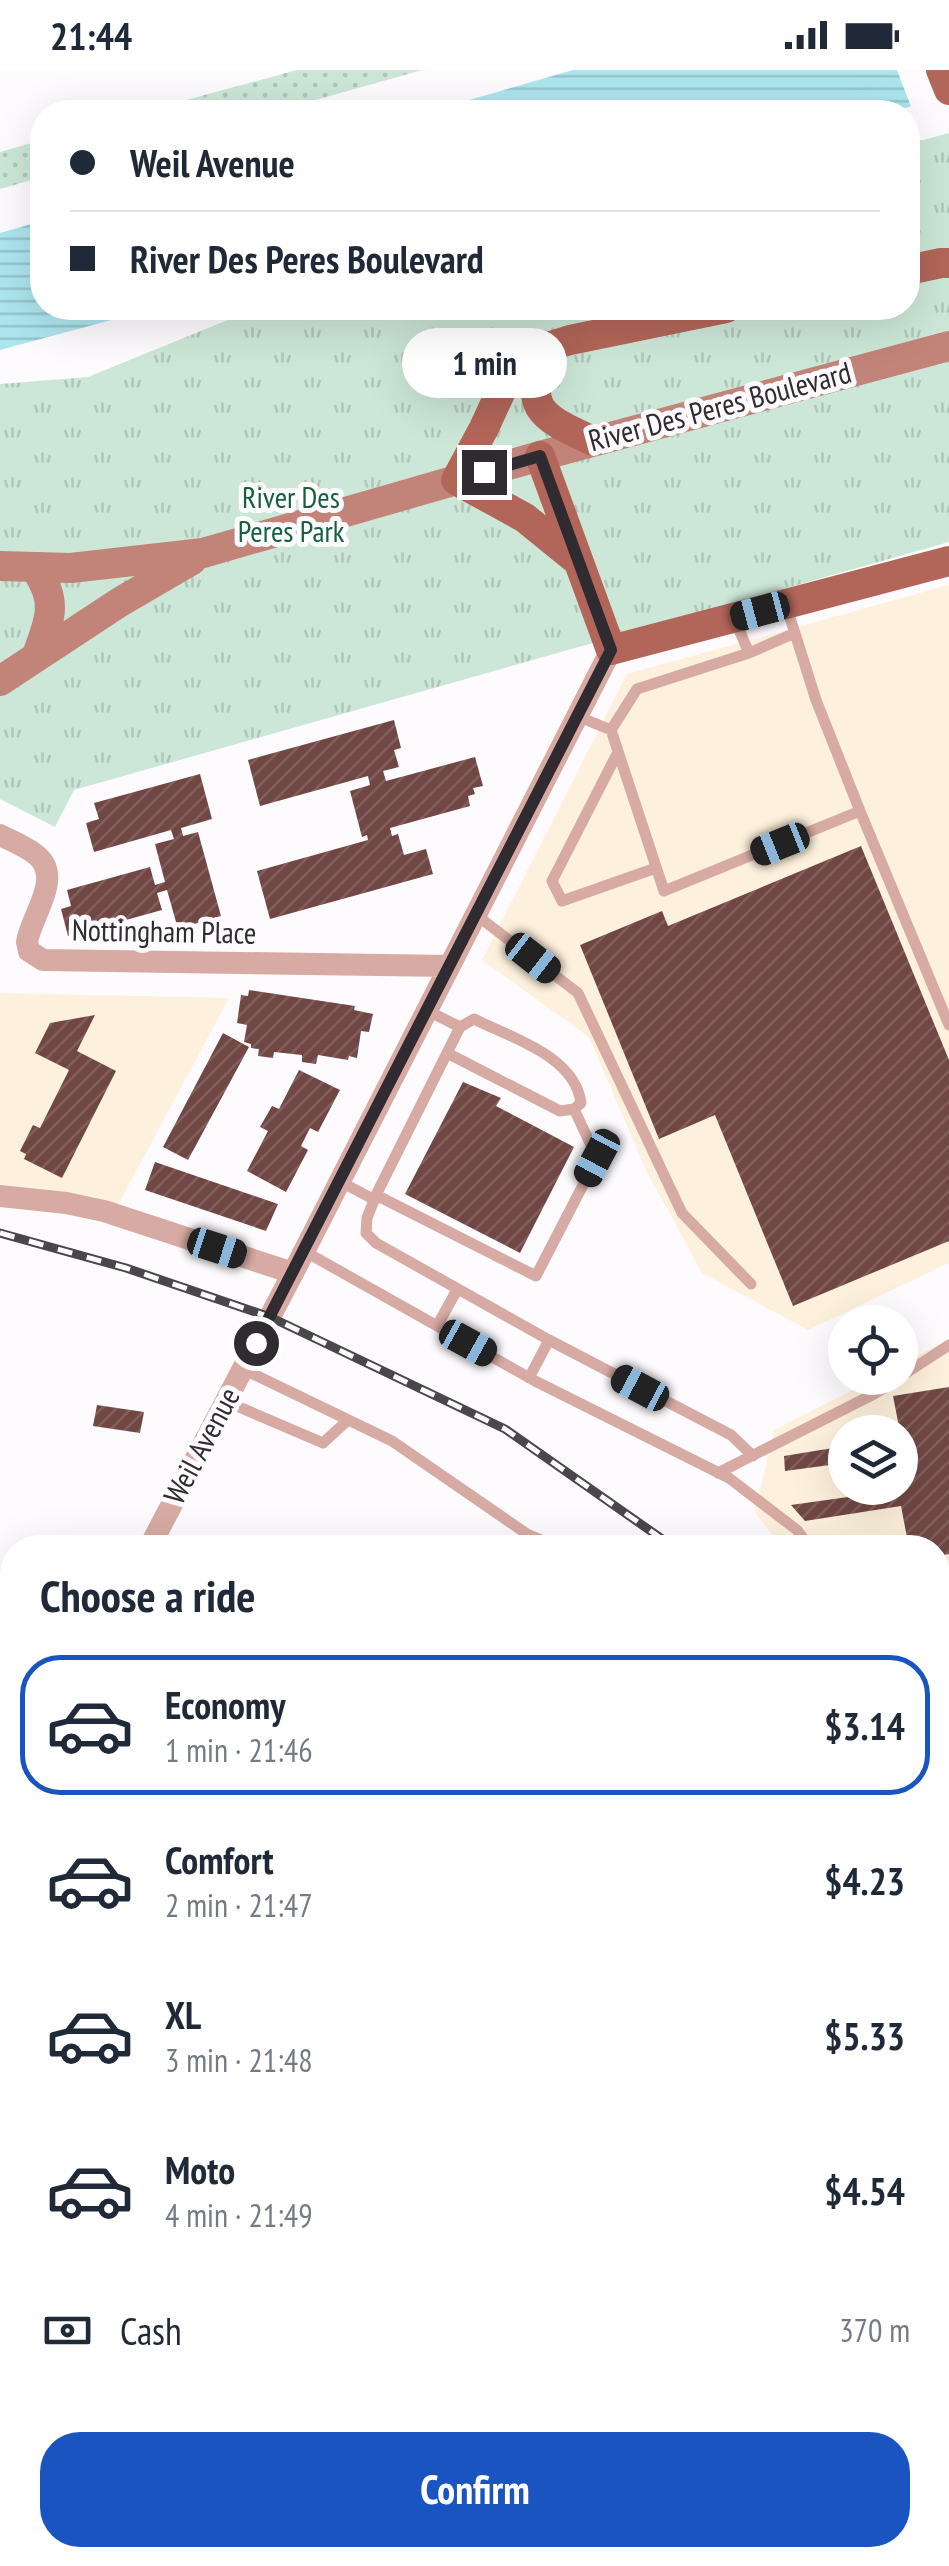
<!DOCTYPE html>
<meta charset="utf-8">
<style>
body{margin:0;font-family:"PT Sans Narrow",sans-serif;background:#f6f6f7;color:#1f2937;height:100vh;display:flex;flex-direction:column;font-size:38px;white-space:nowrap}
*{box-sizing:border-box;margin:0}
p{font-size:32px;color:#747a83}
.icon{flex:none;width:55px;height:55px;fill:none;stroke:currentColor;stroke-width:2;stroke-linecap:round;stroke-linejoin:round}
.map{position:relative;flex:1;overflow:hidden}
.drawer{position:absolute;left:0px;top:1465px;width:950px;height:1032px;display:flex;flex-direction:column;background:#fff;border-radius:40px 40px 0 0;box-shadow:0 10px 40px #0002}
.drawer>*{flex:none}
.guide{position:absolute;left:30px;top:30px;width:890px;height:220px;border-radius:40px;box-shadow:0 10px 40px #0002;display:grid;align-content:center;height:220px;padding:0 40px;background:#fff}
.tools{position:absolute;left:828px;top:1235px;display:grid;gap:20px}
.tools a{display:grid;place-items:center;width:90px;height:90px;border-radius:50%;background:#fff;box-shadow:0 10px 40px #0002;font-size:50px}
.end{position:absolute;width:45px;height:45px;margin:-22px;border:12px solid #302b31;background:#fff;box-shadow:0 0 0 5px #fff}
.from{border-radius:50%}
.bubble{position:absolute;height:70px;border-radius:35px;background:#fff;box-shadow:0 10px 40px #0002;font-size:32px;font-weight:600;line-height:70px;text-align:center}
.car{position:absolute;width:30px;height:60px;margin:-30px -15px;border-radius:12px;box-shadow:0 0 8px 2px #0007;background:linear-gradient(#222 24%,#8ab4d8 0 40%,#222 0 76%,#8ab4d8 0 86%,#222 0)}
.guide b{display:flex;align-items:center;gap:35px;height:95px;font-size:38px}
.guide b+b{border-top:2px solid #e0e1e3}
.guide i{width:25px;height:25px;background:#1f2937}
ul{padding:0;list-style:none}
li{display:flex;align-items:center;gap:30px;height:140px;margin:0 20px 15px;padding:0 20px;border:5px solid transparent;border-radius:40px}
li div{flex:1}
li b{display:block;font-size:38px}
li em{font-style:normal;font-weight:600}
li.active{border-color:#1a54c0}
li>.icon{width:90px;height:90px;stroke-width:1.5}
h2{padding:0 40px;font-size:45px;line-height:120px}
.pay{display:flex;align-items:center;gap:25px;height:110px;padding:0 40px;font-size:38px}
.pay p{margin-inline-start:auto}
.cta{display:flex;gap:20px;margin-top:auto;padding:20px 40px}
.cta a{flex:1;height:115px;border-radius:40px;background:#1a54c0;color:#fff;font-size:40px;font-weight:600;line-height:115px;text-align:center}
.status{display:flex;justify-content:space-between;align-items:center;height:70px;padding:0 50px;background:#fff;direction:ltr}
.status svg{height:28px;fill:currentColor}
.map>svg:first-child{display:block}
.commercial{fill:#fdf0dc;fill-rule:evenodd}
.grass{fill:url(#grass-dots)}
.forest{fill:url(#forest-crowns)}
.park{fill:url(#park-tufts)}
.water{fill:url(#water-rules)}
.pier{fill:#fdfbfe}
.building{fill:url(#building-hatch)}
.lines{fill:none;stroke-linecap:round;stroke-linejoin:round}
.lane{stroke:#d7aba3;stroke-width:11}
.street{stroke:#d7aba3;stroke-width:22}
.secondary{stroke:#c28378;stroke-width:30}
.primary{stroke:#b26659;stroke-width:30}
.rail-casing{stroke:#4b464c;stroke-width:9}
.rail{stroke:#fdfbfe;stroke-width:5;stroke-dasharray:15;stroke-linecap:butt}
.route{stroke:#302b31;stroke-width:12}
.labels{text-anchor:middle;stroke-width:10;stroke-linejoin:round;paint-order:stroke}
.street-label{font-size:30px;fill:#302b31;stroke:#fdfbfe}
.park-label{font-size:30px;fill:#165f3f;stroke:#fdfbfe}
</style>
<div class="status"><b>21:44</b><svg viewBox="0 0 49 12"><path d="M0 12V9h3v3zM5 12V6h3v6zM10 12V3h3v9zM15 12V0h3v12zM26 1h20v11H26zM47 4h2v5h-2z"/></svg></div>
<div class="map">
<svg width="949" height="2496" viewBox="0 0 949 2496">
<defs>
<pattern id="grass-dots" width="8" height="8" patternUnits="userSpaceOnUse" patternTransform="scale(2.5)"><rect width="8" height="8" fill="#cce7d7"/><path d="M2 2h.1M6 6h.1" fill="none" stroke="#b0c6b9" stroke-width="1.8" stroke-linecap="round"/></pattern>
<pattern id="forest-crowns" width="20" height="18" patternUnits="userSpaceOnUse" patternTransform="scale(2.5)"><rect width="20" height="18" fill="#95c1a8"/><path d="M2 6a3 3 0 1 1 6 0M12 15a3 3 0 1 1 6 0" fill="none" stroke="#7a9d89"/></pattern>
<pattern id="park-tufts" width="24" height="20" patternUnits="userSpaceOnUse" patternTransform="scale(2.5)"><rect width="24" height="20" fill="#cce7d7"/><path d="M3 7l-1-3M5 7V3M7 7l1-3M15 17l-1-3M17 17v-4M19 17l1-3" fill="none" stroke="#b0c6b9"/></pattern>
<pattern id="water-rules" width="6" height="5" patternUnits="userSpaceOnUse" patternTransform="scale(2.5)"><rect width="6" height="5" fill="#ade5ef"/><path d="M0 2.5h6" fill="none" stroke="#95c5cd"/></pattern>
<pattern id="building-hatch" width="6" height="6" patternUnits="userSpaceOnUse" patternTransform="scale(2.5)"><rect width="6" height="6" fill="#714744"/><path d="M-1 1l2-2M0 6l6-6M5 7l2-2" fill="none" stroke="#815f5d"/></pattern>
</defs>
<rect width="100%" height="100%" fill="#fdfbfe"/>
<path class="commercial" d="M 949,515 L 949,1193 L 808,1260 L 702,1203 L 645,1098 L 589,967 L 482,890 L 627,604 Z
M 0,923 L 229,928 L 118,1135 L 94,1127 L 0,1114 Z
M 949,1269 L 949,1705 L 938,1689 L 938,1478 L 781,1477 L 755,1442 L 774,1360 L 876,1308 L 900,1308 L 900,1295 ZM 845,1362 L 900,1362 L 900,1418 L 845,1418 Z"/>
<path class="grass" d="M 297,0 L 422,0 L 273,42 L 142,42 Z
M 42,70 L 42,107 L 0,119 L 0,82 Z"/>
<path class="forest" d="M 938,1792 L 949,1808 L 949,1869 L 938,1853 Z"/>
<path class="park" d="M 949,63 L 949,472 L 74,720 L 55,757 L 0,729 L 0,314 L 88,307 L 257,238 L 908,238 L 908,70 L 923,70 Z"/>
<path class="water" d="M 573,0 L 949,0 L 949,27 L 889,42 L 428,42 Z
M 42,151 L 42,238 L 156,238 L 0,280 L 0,163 Z"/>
<path class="pier" d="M 897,0 L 949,0 L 949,32 L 913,42 Z"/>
<path class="building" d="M 394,650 L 401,678 L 394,680 L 399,697 L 383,701 L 386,711 L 475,687 L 483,716 L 473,718 L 475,724 L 468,726 L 470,736 L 390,758 L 392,766 L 398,764 L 404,785 L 426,779 L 433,804 L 270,849 L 257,801 L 368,770 L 367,765 L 362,767 L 350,721 L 370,715 L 368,706 L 260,736 L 248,690 Z
M 200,704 L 212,749 L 181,758 L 183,766 L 198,762 L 221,846 L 178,859 L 167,820 L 157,823 L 162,840 L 68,866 L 61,839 L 71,836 L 67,820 L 150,797 L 155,815 L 165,812 L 155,774 L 174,769 L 171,760 L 94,782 L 86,753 L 99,749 L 94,733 Z
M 861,776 L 949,990 L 949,1171 L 793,1236 L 715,1045 L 659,1069 L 580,875 L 662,841 L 668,856 Z
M 249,920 L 355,936 L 354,940 L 373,944 L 369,962 L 361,961 L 357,988 L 349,986 L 348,990 L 318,985 L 316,994 L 302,992 L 302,985 L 274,982 L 273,988 L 258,986 L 259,979 L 251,978 L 251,974 L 244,972 L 247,955 L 237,953 L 241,925 L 248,926 Z
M 95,945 L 77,981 L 116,1001 L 62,1108 L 24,1089 L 26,1084 L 20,1081 L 33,1055 L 40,1058 L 69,1000 L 35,983 L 50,953 Z
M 223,963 L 249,977 L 188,1090 L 163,1077 Z
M 299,1000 L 340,1020 L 318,1062 L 310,1058 L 301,1076 L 308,1080 L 286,1122 L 247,1101 L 268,1061 L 260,1057 L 272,1036 L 279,1039 Z
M 463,1012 L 501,1028 L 496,1036 L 574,1077 L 520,1183 L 405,1124 Z
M 155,1092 L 278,1134 L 266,1161 L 145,1120 Z
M 949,1317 L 949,1484 L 938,1486 L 938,1478 L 909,1478 L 901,1436 L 805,1451 L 791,1435 L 898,1420 L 900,1418 L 900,1362 L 893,1326 Z
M 97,1335 L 144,1342 L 140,1363 L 93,1356 Z
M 845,1376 L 845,1393 L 785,1401 L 784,1386 Z
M 949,1511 L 949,1653 L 938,1636 L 938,1519 Z
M 12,1868 L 12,1907 L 0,1901 L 0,1893 Z
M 2,2106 L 12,2112 L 12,2132 L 6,2145 L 0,2142 Z
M 7,2220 L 12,2222 L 12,2242 L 10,2247 L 12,2248 L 12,2256 L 3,2277 L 0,2276 L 0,2242 L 3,2243 L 8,2234 L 1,2231 Z
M 0,2368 L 12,2374 L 12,2389 L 0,2413 Z
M 33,2485 L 40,2485 L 50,2490 L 46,2496 L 27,2496 Z
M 153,2485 L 175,2485 L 175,2489 L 172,2496 L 147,2496 Z
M 648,2485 L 708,2485 L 729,2496 L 643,2496 Z"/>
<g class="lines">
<path class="lane" d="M 787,538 L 816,630 L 860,741
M 735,550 L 749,583
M 577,646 L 611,660 L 637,619 L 749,583 L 795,563
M 611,660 L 664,821 L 860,741 L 949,955
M 618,682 L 552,811 L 562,831 L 656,798
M 475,844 L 578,923 L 682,1143 L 751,1214
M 426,940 L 460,957 L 376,1125 L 367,1148 L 366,1163 L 376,1173 L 549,1270 L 731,1365 L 753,1386
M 449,984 L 560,1041 L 574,1039 L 581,1033 C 575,986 512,968 474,949 L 460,957
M 339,1111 L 375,1130
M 376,1125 L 536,1206 L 597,1088 L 574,1039
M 304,1181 L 535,1311 L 729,1408 L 797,1460 L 810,1478
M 437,1256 L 457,1220
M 243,1299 L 392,1371 L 527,1464 L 524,1478
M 900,1307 L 949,1275
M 529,1308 L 549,1270
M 225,1331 L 323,1373 L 348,1350
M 718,1403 L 874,1324 L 900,1308
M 527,1464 L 560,1478
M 938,1653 L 949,1669
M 0,1674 L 12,1681
M 0,1778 L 12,1785
M 0,1910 L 12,1916
M 813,2485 L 834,2496
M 591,2496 L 597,2485"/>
<path class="street" d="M 0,765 C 12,771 25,776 35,784 C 65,806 31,845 27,872 L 29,881 L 43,890 L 448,896
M 0,1126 L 66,1133 L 104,1141 L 293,1203
M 149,1478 L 293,1203 L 611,580
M 0,1761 L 12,1737
M 0,2060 L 12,2067
M 0,2322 L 12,2328
M 317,2485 L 338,2496
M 206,2496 L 212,2485"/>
<path class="secondary" d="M 0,496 L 71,498 L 203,483 L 540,386 L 949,276
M 35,498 C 59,532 50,549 37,585
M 0,611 L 120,532 L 192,490"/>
<path class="primary" d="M 941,0 L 949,20
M 908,200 L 941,193 L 949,193
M 548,278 C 520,339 542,347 593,371
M 540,386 L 611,580 L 949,491
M 578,491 L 525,448 L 456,410 L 484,358 L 507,308 L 525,284 L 570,270 L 726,238"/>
<defs>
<path id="rail" d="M 0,1163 L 126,1198 L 270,1247 L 505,1359 L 675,1478
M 938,1757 L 949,1773"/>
</defs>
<use href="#rail" class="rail-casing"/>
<use href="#rail" class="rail"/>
</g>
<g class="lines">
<path class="route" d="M 256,1273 L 611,580 L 540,386 L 484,402"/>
</g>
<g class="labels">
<g class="street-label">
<text transform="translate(720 337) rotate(-15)" y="10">River Des Peres Boulevard</text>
<text transform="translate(164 862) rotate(1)" y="10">Nottingham Place</text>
<text transform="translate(202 1376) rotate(-62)" y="10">Weil Avenue</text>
</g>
<g class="park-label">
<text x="291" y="438">River Des<tspan x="291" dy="34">Peres Park</tspan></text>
</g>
</g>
</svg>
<div class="tools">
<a><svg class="icon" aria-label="locate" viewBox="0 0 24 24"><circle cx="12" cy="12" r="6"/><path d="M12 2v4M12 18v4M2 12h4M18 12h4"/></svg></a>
<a><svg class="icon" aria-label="layers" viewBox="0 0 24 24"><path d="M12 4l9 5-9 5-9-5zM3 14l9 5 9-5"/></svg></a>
</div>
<i class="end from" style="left:256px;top:1273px"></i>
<i class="end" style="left:484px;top:402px"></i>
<div class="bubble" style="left:402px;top:258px;width:165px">1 min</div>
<i class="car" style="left:760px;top:541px;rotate:255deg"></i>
<i class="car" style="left:780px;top:774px;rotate:248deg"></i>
<i class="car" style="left:533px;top:888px;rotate:128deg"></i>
<i class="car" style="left:597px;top:1088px;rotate:208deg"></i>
<i class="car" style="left:217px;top:1178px;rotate:108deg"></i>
<i class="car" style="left:468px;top:1273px;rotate:119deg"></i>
<i class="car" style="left:640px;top:1318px;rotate:298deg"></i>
<div class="guide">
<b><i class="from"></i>Weil Avenue</b>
<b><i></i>River Des Peres Boulevard</b>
</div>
<section class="drawer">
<h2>Choose a ride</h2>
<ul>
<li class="active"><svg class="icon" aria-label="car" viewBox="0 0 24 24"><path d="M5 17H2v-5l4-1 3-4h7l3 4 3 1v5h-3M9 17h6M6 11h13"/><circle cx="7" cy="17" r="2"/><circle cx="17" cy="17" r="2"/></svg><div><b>Economy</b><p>1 min · 21:46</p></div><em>$3.14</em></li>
<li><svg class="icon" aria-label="car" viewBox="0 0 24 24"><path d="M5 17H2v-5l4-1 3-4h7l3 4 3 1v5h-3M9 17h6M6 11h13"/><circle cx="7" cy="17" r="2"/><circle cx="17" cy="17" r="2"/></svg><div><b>Comfort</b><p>2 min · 21:47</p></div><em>$4.23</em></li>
<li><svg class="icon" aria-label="car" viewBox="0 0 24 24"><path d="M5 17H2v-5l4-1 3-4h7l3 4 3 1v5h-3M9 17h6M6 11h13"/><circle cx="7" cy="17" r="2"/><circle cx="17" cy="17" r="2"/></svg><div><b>XL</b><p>3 min · 21:48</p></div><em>$5.33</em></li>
<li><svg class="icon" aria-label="car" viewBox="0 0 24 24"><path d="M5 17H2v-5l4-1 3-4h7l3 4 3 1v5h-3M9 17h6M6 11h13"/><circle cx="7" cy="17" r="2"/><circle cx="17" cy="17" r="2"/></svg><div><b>Moto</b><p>4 min · 21:49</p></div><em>$4.54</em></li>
</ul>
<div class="pay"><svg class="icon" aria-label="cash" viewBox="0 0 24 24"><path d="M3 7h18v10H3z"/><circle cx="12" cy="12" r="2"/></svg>Cash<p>370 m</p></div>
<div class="cta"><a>Confirm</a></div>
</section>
</div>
